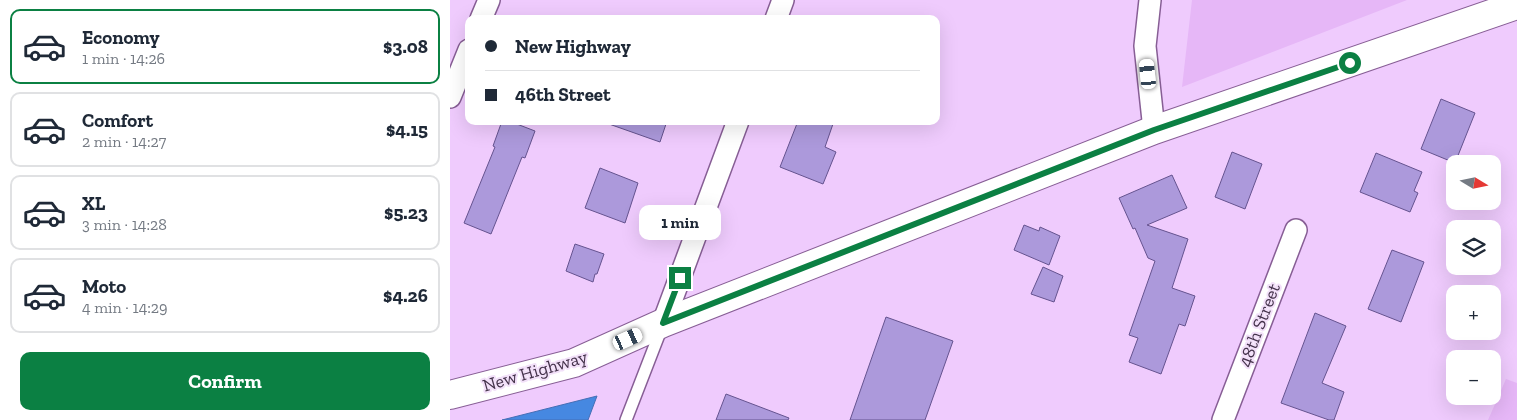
<!DOCTYPE html>
<meta charset="utf-8">
<style>
body{margin:0;font-family:"Zilla Slab",serif;background:#f6f6f7;color:#1f2937;height:100vh;display:flex;flex-direction:column;font-size:19px;white-space:nowrap}
*{box-sizing:border-box;margin:0}
p{font-size:16px;color:#747a83}
.icon{flex:none;width:28px;height:28px;fill:none;stroke:currentColor;stroke-width:2;stroke-linecap:round;stroke-linejoin:round}
.map{position:relative;flex:1;overflow:hidden}
.side{display:flex;flex-direction:column;background:#fff;width:450px}
.side>*{flex:none}
.hud{position:absolute;left:15px;top:15px;width:475px;height:110px;border-radius:10px;box-shadow:0 5px 20px #0002;display:grid;align-content:center;height:110px;padding:0 20px;background:#fff}
.needle{width:32px;rotate:100deg}
.fabs{position:absolute;left:996px;top:155px;display:grid;gap:10px}
.fabs a{display:grid;place-items:center;width:55px;height:55px;border-radius:10px;background:#fff;box-shadow:0 5px 20px #0002;font-size:25px}
.end{position:absolute;width:22px;height:22px;margin:-11px;border:6px solid #0b8043;background:#fff;box-shadow:0 0 0 2px #fff}
.from{border-radius:50%}
.bubble{position:absolute;height:35px;border-radius:10px;background:#fff;box-shadow:0 5px 20px #0002;font-size:16px;font-weight:800;line-height:35px;text-align:center}
.car{position:absolute;width:15px;height:30px;margin:-15px -8px;border-radius:6px;box-shadow:0 0 4px 1px #0007;background:linear-gradient(#fff 24%,#345 0 40%,#fff 0 76%,#345 0 86%,#fff 0)}
.hud b{display:flex;align-items:center;gap:18px;height:48px;font-size:19px}
.hud b+b{border-top:1px solid #e0e1e3}
.hud i{width:12px;height:12px;background:#1f2937}
ul{padding:9px 0 0;list-style:none}
li{display:flex;align-items:center;gap:15px;height:75px;margin:0 10px 8px;padding:0 10px;border:2px solid #e0e1e3;border-radius:10px}
li div{flex:1}
li b{display:block;font-size:19px}
li em{font-style:normal;font-weight:800}
li.selected{border-color:#0b8043}
li>.icon{width:45px;height:45px;stroke-width:1.5}
.action{display:flex;gap:10px;margin-top:auto;padding:10px 20px}
.action a{flex:1;height:58px;border-radius:10px;background:#0b8043;color:#fff;font-size:20px;font-weight:800;line-height:58px;text-align:center}
main{display:flex;flex:1;min-height:0}
.map>svg:first-child{display:block}
.green{fill:#e6b7f7}
.water{fill:#4688e1;stroke:#456eb4}
.building{fill:#ac99db;stroke:#65538f}
.lines{fill:none;stroke-linecap:round;stroke-linejoin:round}
.lane-casing{stroke:#875e95;stroke-width:14}
.street-casing{stroke:#875e95;stroke-width:24}
.secondary-casing{stroke:#875e95;stroke-width:30}
.lane{stroke:#fff;stroke-width:11}
.street{stroke:#fff;stroke-width:21}
.secondary{stroke:#fff;stroke-width:28}
.route{stroke:#0b8043;stroke-width:6}
.labels{text-anchor:middle;stroke-width:4;stroke-linejoin:round;paint-order:stroke}
.street-label{font-size:18px;fill:#44324b;stroke:#f2e0f9}
</style>
<main>
<section class="side">
<ul>
<li class="selected"><svg class="icon" aria-label="car" viewBox="0 0 24 24"><path d="M5 17H2v-5l4-1 3-4h7l3 4 3 1v5h-3M9 17h6M6 11h13"/><circle cx="7" cy="17" r="2"/><circle cx="17" cy="17" r="2"/></svg><div><b>Economy</b><p>1 min · 14:26</p></div><em>$3.08</em></li>
<li><svg class="icon" aria-label="car" viewBox="0 0 24 24"><path d="M5 17H2v-5l4-1 3-4h7l3 4 3 1v5h-3M9 17h6M6 11h13"/><circle cx="7" cy="17" r="2"/><circle cx="17" cy="17" r="2"/></svg><div><b>Comfort</b><p>2 min · 14:27</p></div><em>$4.15</em></li>
<li><svg class="icon" aria-label="car" viewBox="0 0 24 24"><path d="M5 17H2v-5l4-1 3-4h7l3 4 3 1v5h-3M9 17h6M6 11h13"/><circle cx="7" cy="17" r="2"/><circle cx="17" cy="17" r="2"/></svg><div><b>XL</b><p>3 min · 14:28</p></div><em>$5.23</em></li>
<li><svg class="icon" aria-label="car" viewBox="0 0 24 24"><path d="M5 17H2v-5l4-1 3-4h7l3 4 3 1v5h-3M9 17h6M6 11h13"/><circle cx="7" cy="17" r="2"/><circle cx="17" cy="17" r="2"/></svg><div><b>Moto</b><p>4 min · 14:29</p></div><em>$4.26</em></li>
</ul>
<div class="action"><a>Confirm</a></div>
</section>
<div class="map">
<svg width="1067" height="420" viewBox="0 0 1067 420">
<rect width="100%" height="100%" fill="#efcbfd"/>
<path class="green" d="M 742,0 L 957,0 L 732,87 Z
M 1056,379 L 1067,383 L 1067,420 L 1038,420 Z"/>
<path class="water" d="M 147,396 L 138,420 L 52,420 Z"/>
<path class="building" d="M 991,99 L 1025,113 L 1005,163 L 971,149 Z
M 52,121 L 59,121 L 85,131 L 75,158 L 72,157 L 41,234 L 14,223 L 45,147 L 43,146 Z
M 160,121 L 217,121 L 210,142 L 159,124 Z
M 348,121 L 384,121 L 375,147 L 386,152 L 373,184 L 330,167 Z
M 782,152 L 812,164 L 795,209 L 765,197 Z
M 926,153 L 972,172 L 964,191 L 968,193 L 960,212 L 910,192 Z
M 150,168 L 188,183 L 175,223 L 135,208 Z
M 722,175 L 737,208 L 697,225 L 738,239 L 722,288 L 745,296 L 735,326 L 729,324 L 711,374 L 679,362 L 688,338 L 679,335 L 705,261 L 698,258 L 685,228 L 683,229 L 669,198 Z
M 574,225 L 589,231 L 590,227 L 610,236 L 599,265 L 564,250 Z
M 125,244 L 154,254 L 147,274 L 145,274 L 143,282 L 116,271 Z
M 942,250 L 974,262 L 951,322 L 918,309 Z
M 593,267 L 613,276 L 604,302 L 581,294 Z
M 865,313 L 896,326 L 872,383 L 894,392 L 884,420 L 879,420 L 831,403 Z
M 436,317 L 503,341 L 475,420 L 400,420 Z
M 276,394 L 339,418 L 338,420 L 266,420 Z"/>
<g class="lines">
<defs>
<path id="lane" d="M 176,420 L 212,327"/>
<path id="street" d="M 700,0 L 695,46 L 704,130
M 31,19 L 39,0
M 326,19 L 333,0
M 0,97 L 19,50
M 213,323 L 288,121
M 773,420 L 846,230"/>
<path id="secondary" d="M 0,395 L 124,363 L 213,323 L 704,130 L 1067,5"/>
</defs>
<use href="#lane" class="lane-casing"/>
<use href="#street" class="street-casing"/>
<use href="#secondary" class="secondary-casing"/>
<use href="#lane" class="lane"/>
<use href="#street" class="street"/>
<use href="#secondary" class="secondary"/>
</g>
<g class="lines">
<path class="route" d="M 230,278 L 213,323 L 704,130 L 900,63"/>
</g>
<g class="labels">
<g class="street-label">
<text transform="translate(809 325) rotate(-69)" y="6">48th Street</text>
<text transform="translate(85 371) rotate(-16)" y="6">New Highway</text>
</g>
</g>
</svg>
<div class="fabs">
<a><svg class="needle" viewBox="-14 -14 28 28"><path d="M0-13l5 13h-10z" fill="#e53935"/><path d="M0 13l5-13h-10z" fill="#747a83"/></svg></a>
<a><svg class="icon" aria-label="layers" viewBox="0 0 24 24"><path d="M12 4l9 5-9 5-9-5zM3 14l9 5 9-5"/></svg></a>
<a>+</a>
<a>−</a>
</div>
<i class="end from" style="left:900px;top:63px"></i>
<i class="end" style="left:230px;top:278px"></i>
<div class="bubble" style="left:189px;top:205px;width:82px">1 min</div>
<i class="car" style="left:698px;top:74px;rotate:354deg"></i>
<i class="car" style="left:178px;top:339px;rotate:66deg"></i>
<div class="hud">
<b><i class="from"></i>New Highway</b>
<b><i></i>46th Street</b>
</div>
</div>
</main>
